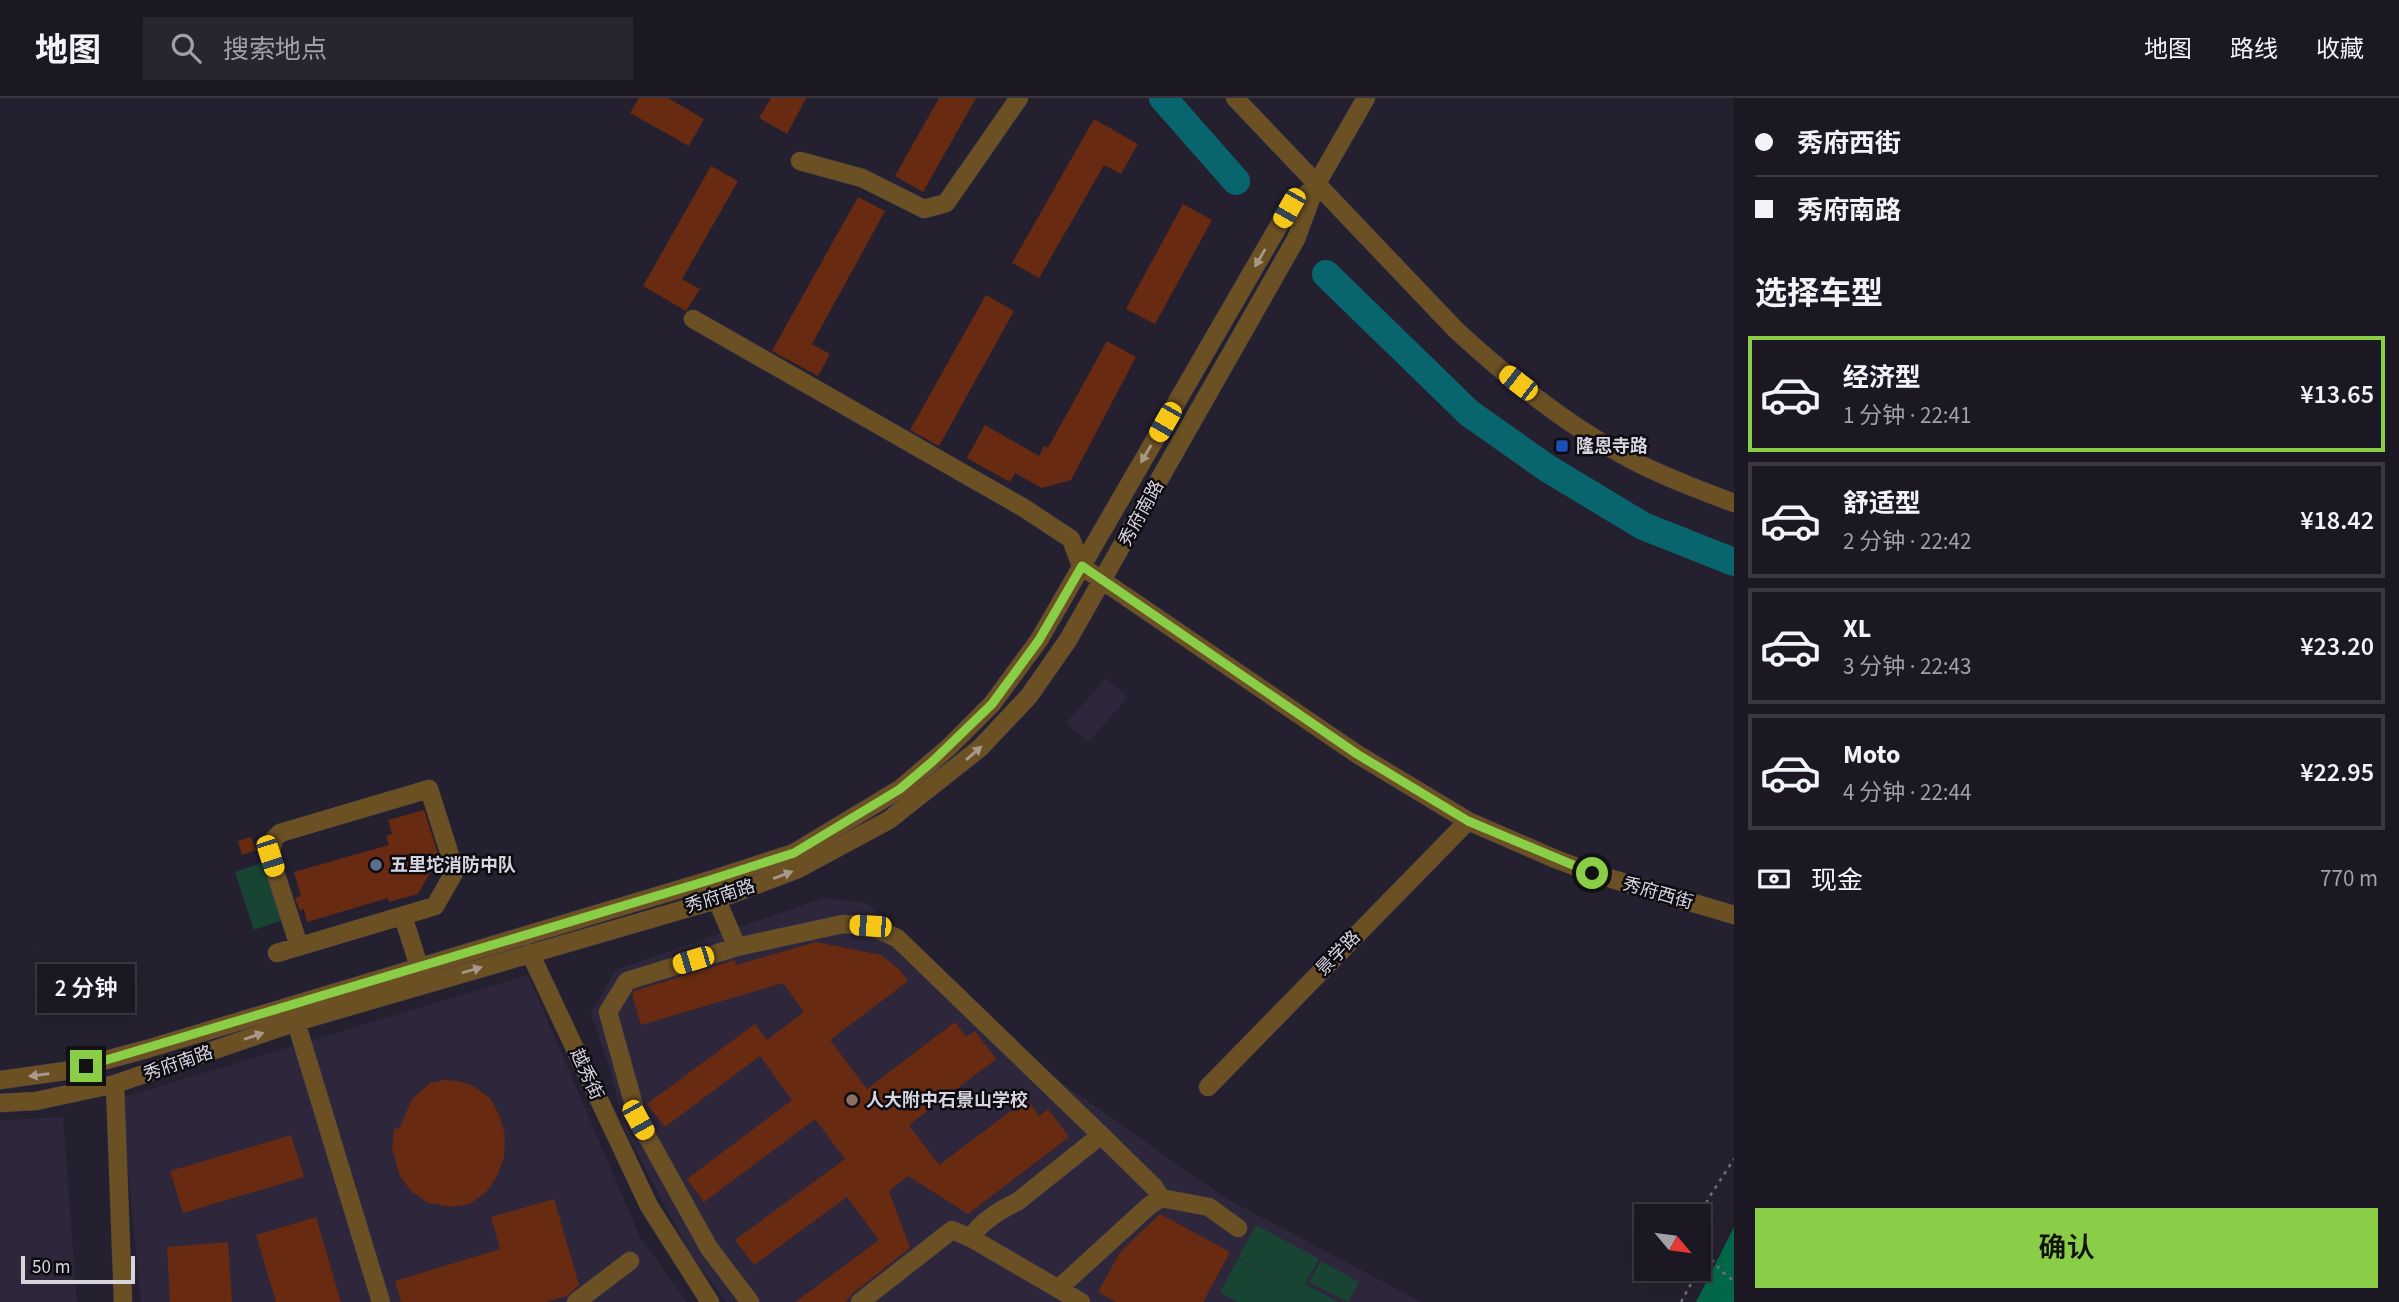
<!DOCTYPE html>
<html lang="zh">
<meta charset="utf-8">
<style>
body{margin:0;font-family:"Source Sans 3","Noto Sans SC",sans-serif;background:#292530;color:#f1f3f6;height:100vh;display:flex;flex-direction:column;font-size:26px;white-space:nowrap}
*{box-sizing:border-box;margin:0}
p{font-size:23px;color:#a0a0a6}
.icon{flex:none;width:38px;height:38px;fill:none;stroke:currentColor;stroke-width:2;stroke-linecap:round;stroke-linejoin:round}
.map{position:relative;flex:1;overflow:hidden}
.side{display:flex;flex-direction:column;background:#1c1823;width:665px}
.side>*{flex:none}
.guide{display:grid;align-content:center;height:154px;padding:0 21px;background:#1c1823}
.needle{width:46px;rotate:119deg}
.fabs{position:absolute;left:1634px;top:1106px;display:grid;gap:14px}
.fabs a{display:grid;place-items:center;width:77px;height:77px;border-radius:0px;background:#1c1823;box-shadow:0 7px 28px #0002,0 0 0 2px #3a3741;font-size:35px}
.scale{position:absolute;left:21px;bottom:18px;width:114px;box-sizing:border-box;padding-left:7px;border:4px solid #d7d4de;border-top:0;font-size:19px;line-height:24px;white-space:nowrap;color:#d7d4de;-webkit-text-stroke:5px #0d0b12;paint-order:stroke}
.end{position:absolute;width:32px;height:32px;margin:-16px;border:9px solid #8ace47;background:#111;box-shadow:0 0 0 4px #111}
.from{border-radius:50%}
.bubble{position:absolute;height:49px;border-radius:0px;background:#1c1823;box-shadow:0 7px 28px #0002,0 0 0 2px #3a3741;font-size:23px;font-weight:600;line-height:49px;text-align:center}
.car{position:absolute;width:21px;height:42px;margin:-21px -10px;border-radius:9px;box-shadow:0 0 5px 2px #0007;background:linear-gradient(#f5c518 24%,#345 0 40%,#f5c518 0 76%,#345 0 86%,#f5c518 0)}
.guide b{display:flex;align-items:center;gap:24px;height:66px;font-size:26px}
.guide b+b{border-top:2px solid #3a3741}
.guide i{width:18px;height:18px;background:#f1f3f6}
ul{padding:0;list-style:none}
li{display:flex;align-items:center;gap:21px;height:116px;margin:0 14px 10px;padding:0 7px;border:4px solid #3a3741;border-radius:0px}
li div{flex:1}
li b{display:block;font-size:26px}
li em{font-style:normal;font-weight:600}
li.on{border-color:#8ace47}
li>.icon{width:63px;height:63px;stroke-width:1.5}
h2{padding:0 21px;font-size:32px;line-height:84px}
.pay{display:flex;align-items:center;gap:18px;height:77px;padding:0 21px;font-size:26px}
.pay p{margin-inline-start:auto}
.action{display:flex;gap:14px;margin-top:auto;padding:14px 21px}
.action a{flex:1;height:80px;border-radius:0px;background:#8ace47;color:#111;font-size:28px;font-weight:600;line-height:80px;text-align:center}
header{display:flex;align-items:center;gap:42px;box-sizing:border-box;height:98px;padding:0 35px;background:#1c1823;border-bottom:2px solid #3a3741}
header strong{font-size:33px}
nav{display:flex;gap:38px;margin-inline-start:auto;font-size:24px}
.search{width:490px;height:63px;background:#292530;display:flex;align-items:center;gap:18px;box-sizing:border-box;padding:0 24px;border-radius:0px;color:#a0a0a6;font-size:26px}
main{display:flex;flex:1;min-height:0}
.map>svg:first-child{display:block}
.built{fill:#2e273c}
.green{fill:#184533}
.forest{fill:#036849}
.lines{fill:none;stroke-linecap:round;stroke-linejoin:round}
.river{stroke:#08656e;stroke-width:28}
.building{fill:#682a10}
.minor-casing{stroke:#413d4b;stroke-width:19}
.path{stroke:#716d7a;stroke-width:2.5;stroke-dasharray:3.5 5;stroke-linecap:butt}
.minor{stroke:#6b5024;stroke-width:18}
.oneway{fill:#a6998a}
.route{stroke:#8ace47;stroke-width:9}
.transit-dot{fill:#1a4fb4;stroke:#0d0b12;stroke-width:2.5}
.service-dot{fill:#5c6f8a;stroke:#0d0b12;stroke-width:2.5}
.education-dot{fill:#8d6e63;stroke:#0d0b12;stroke-width:2.5}
.labels{text-anchor:middle;stroke-width:5;stroke-linejoin:round;paint-order:stroke}
.poi-label{font-size:18px;font-weight:bold;fill:#d7d4de;stroke:#0d0b12;text-anchor:start}
.street-label{font-size:18px;fill:#d7d4de;stroke:#0d0b12}
</style>
<header>
<strong>地图</strong>
<div class="search"><svg class="icon" aria-label="search" viewBox="0 0 24 24"><circle cx="10" cy="10" r="6"/><path d="M15 15l6 6"/></svg>搜索地点</div>
<nav><a>地图</a><a>路线</a><a>收藏</a></nav>
</header>
<main>
<div class="map">
<svg width="1734" height="1204" viewBox="0 0 1734 1204">
<rect width="100%" height="100%" fill="#25202f"/>
<path class="built" d="M 1106,580 L 1128,599 L 1089,644 L 1066,625 Z
M 824,800 L 867,805 L 887,821 L 1038,968 L 1222,1098 L 1421,1204 L 727,1204 L 692,1159 L 623,1028 L 612,977 L 591,916 L 615,872 Z
M 528,877 L 640,1139 L 687,1204 L 141,1204 L 121,1000 Z
M 63,1019 L 77,1204 L 0,1204 L 0,1022 Z"/>
<path class="green" d="M 265,764 L 285,821 L 254,832 L 235,774 Z
M 1256,1127 L 1319,1161 L 1305,1186 L 1338,1204 L 1238,1204 L 1220,1194 L 1238,1161 L 1301,1195 L 1238,1160 Z
M 1321,1163 L 1359,1184 L 1348,1204 L 1309,1184 Z"/>
<path class="forest" d="M 1734,1129 L 1734,1204 L 1696,1204 Z"/>
<g class="lines">
<path class="river" d="M 1163,0 L 1236,83
M 1326,176 L 1469,315 L 1547,370 L 1643,428 L 1734,464"/>
</g>
<path class="building" d="M 639,0 L 668,0 L 704,21 L 689,48 L 630,15 Z
M 771,0 L 806,0 L 787,36 L 759,20 Z
M 939,0 L 976,0 L 923,94 L 895,78 Z
M 1094,21 L 1138,46 L 1121,76 L 1104,67 L 1039,180 L 1012,165 Z
M 711,68 L 738,83 L 682,181 L 700,191 L 686,213 L 643,188 Z
M 858,99 L 885,113 L 812,246 L 830,256 L 818,278 L 772,253 Z
M 1183,106 L 1212,122 L 1155,226 L 1126,211 Z
M 986,197 L 1014,213 L 939,348 L 910,332 Z
M 1107,243 L 1136,259 L 1071,382 L 1042,390 L 1015,375 L 1010,384 L 967,360 L 985,327 L 1039,358 L 1044,348 L 1048,350 Z
M 424,712 L 439,759 L 418,796 L 389,804 L 388,800 L 307,824 L 304,811 L 300,813 L 295,800 L 301,798 L 294,774 L 389,747 L 386,738 L 392,736 L 388,722 Z
M 251,739 L 256,752 L 242,757 L 238,743 Z
M 816,844 L 881,857 L 898,870 L 908,883 L 830,942 L 867,991 L 955,924 L 966,939 L 975,933 L 996,961 L 909,1027 L 939,1067 L 1027,1001 L 1039,1018 L 1048,1011 L 1069,1039 L 968,1116 L 908,1078 L 889,1093 L 910,1150 L 853,1195 L 846,1204 L 795,1204 L 879,1142 L 847,1099 L 754,1167 L 735,1142 L 845,1061 L 815,1021 L 704,1104 L 687,1081 L 792,1002 L 760,958 L 665,1029 L 647,1006 L 755,926 L 767,942 L 804,914 L 783,885 L 641,927 L 632,896 L 634,893 L 735,862 L 736,867 Z
M 444,982 L 458,983 L 473,988 L 490,1000 L 499,1017 L 505,1037 L 504,1059 L 496,1080 L 486,1094 L 470,1106 L 452,1109 L 428,1105 L 412,1094 L 400,1078 L 392,1050 L 394,1032 L 400,1029 L 412,1001 L 430,985 Z
M 291,1037 L 304,1079 L 183,1115 L 170,1073 Z
M 554,1101 L 579,1187 L 567,1198 L 546,1204 L 401,1204 L 395,1183 L 500,1151 L 491,1119 Z
M 1160,1116 L 1230,1154 L 1203,1204 L 1116,1204 L 1098,1194 L 1120,1154 Z
M 316,1119 L 341,1204 L 276,1204 L 256,1137 Z
M 228,1144 L 232,1204 L 170,1204 L 167,1149 Z"/>
<g class="lines">
<defs>
<path id="minor" d="M 1235,0 L 1456,232 C 1509,281 1569,329 1634,363 C 1666,380 1700,392 1734,405
M 800,63 L 862,80 L 924,111 L 946,105 L 1019,0
M 693,221 L 1024,410 L 1071,441 L 1081,468 L 1357,656 L 1468,723 L 1553,760 L 1592,775 L 1734,817
M 713,793 L 737,849
M 403,818 L 422,878
M 277,855 C 329,840 382,824 435,808 L 455,773 L 429,691 L 280,735 L 274,741 L 270,758 L 299,848
M 530,855 L 649,1108 L 710,1204
M 296,924 L 381,1204
M 0,982 L 65,973 L 147,951 L 710,782 L 794,755 L 900,691 L 949,649 L 992,606 L 1039,542 L 1289,110 L 1314,90
M 115,986 L 123,1204
M 1208,989 L 1468,723
M 0,1005 L 36,1003 L 115,986 L 296,924 L 716,802 L 798,771 L 889,722 L 980,650 L 1029,598 L 1068,542 L 1296,141 L 1316,87 L 1366,0
M 1058,1191 L 1150,1107 L 1161,1100
M 576,1204 L 630,1163
M 750,1204 L 709,1150 L 638,1022 L 608,914 L 627,883 L 737,849 L 843,826 L 870,828 L 897,840 L 1101,1037 L 1154,1089 L 1161,1100 L 1209,1109 L 1238,1130
M 860,1204 L 952,1132 L 971,1140
M 1081,1204 L 971,1140 C 979,1125 1001,1111 1017,1104 L 1101,1037"/>
</defs>
<use href="#minor" class="minor-casing"/>
<path class="path" d="M 1701,1148 L 1721,1173 L 1734,1183
M 1699,1155 L 1701,1117 L 1708,1101 L 1734,1061
M 1681,1204 L 1693,1182 L 1696,1171"/>
<use href="#minor" class="minor"/>
</g>
<defs><path id="oneway-solid" d="M-6-.8H1V-3.2L6.5 0L1 3.2V.8H-6Z" transform="scale(1.75)"/></defs>
<g class="oneway">
<use href="#oneway-solid" transform="translate(1260 160) rotate(120)"/>
<use href="#oneway-solid" transform="translate(1146 356) rotate(120)"/>
<use href="#oneway-solid" transform="translate(974 655) rotate(-41)"/>
<use href="#oneway-solid" transform="translate(783 777) rotate(-20)"/>
<use href="#oneway-solid" transform="translate(472 872) rotate(-16)"/>
<use href="#oneway-solid" transform="translate(254 938) rotate(-19)"/>
<use href="#oneway-solid" transform="translate(39 977) rotate(172)"/>
</g>
<g class="lines">
<path class="route" d="M 86,968 L 710,782 L 794,755 L 900,691 L 933,663 L 992,606 L 1039,542 L 1082,468 L 1357,656 L 1468,723 L 1592,775"/>
</g>
<rect class="transit-dot" x="1555" y="341" width="14" height="14" rx="3.5"/>
<circle class="service-dot" cx="376" cy="767" r="7"/>
<circle class="education-dot" cx="852" cy="1002" r="7"/>
<g class="labels">
<g class="poi-label">
<text x="1576" y="354">隆恩寺路</text>
<text x="390" y="773">五里坨消防中队</text>
<text x="866" y="1008">人大附中石景山学校</text>
</g>
<g class="street-label">
<text transform="translate(1141 415) rotate(-61)" y="6">秀府南路</text>
<text transform="translate(1658 795) rotate(16)" y="6">秀府西街</text>
<text transform="translate(720 798) rotate(-18)" y="6">秀府南路</text>
<text transform="translate(1338 855) rotate(-46)" y="6">景学路</text>
<text transform="translate(178 965) rotate(-19)" y="6">秀府南路</text>
<text transform="translate(587 976) rotate(65)" y="6">越秀街</text>
</g>
</g>
</svg>
<div class="fabs">
<a><svg class="needle" viewBox="-14 -14 28 28"><path d="M0-13l5 13h-10z" fill="#e53935"/><path d="M0 13l5-13h-10z" fill="#a0a0a6"/></svg></a>
</div>
<div class="scale">50 m</div>
<i class="end from" style="left:1592px;top:775px"></i>
<i class="end" style="left:86px;top:968px"></i>
<div class="bubble" style="left:37px;top:866px;width:98px">2 分钟</div>
<i class="car" style="left:1289px;top:110px;rotate:210deg"></i>
<i class="car" style="left:1518px;top:285px;rotate:308deg"></i>
<i class="car" style="left:1165px;top:324px;rotate:210deg"></i>
<i class="car" style="left:270px;top:758px;rotate:162deg"></i>
<i class="car" style="left:870px;top:828px;rotate:274deg"></i>
<i class="car" style="left:693px;top:862px;rotate:253deg"></i>
<i class="car" style="left:638px;top:1022px;rotate:151deg"></i>
</div>
<section class="side">
<div class="guide">
<b><i class="from"></i>秀府西街</b>
<b><i></i>秀府南路</b>
</div>
<h2>选择车型</h2>
<ul>
<li class="on"><svg class="icon" aria-label="car" viewBox="0 0 24 24"><path d="M5 17H2v-5l4-1 3-4h7l3 4 3 1v5h-3M9 17h6M6 11h13"/><circle cx="7" cy="17" r="2"/><circle cx="17" cy="17" r="2"/></svg><div><b>经济型</b><p>1 分钟 · 22:41</p></div><em>¥13.65</em></li>
<li><svg class="icon" aria-label="car" viewBox="0 0 24 24"><path d="M5 17H2v-5l4-1 3-4h7l3 4 3 1v5h-3M9 17h6M6 11h13"/><circle cx="7" cy="17" r="2"/><circle cx="17" cy="17" r="2"/></svg><div><b>舒适型</b><p>2 分钟 · 22:42</p></div><em>¥18.42</em></li>
<li><svg class="icon" aria-label="car" viewBox="0 0 24 24"><path d="M5 17H2v-5l4-1 3-4h7l3 4 3 1v5h-3M9 17h6M6 11h13"/><circle cx="7" cy="17" r="2"/><circle cx="17" cy="17" r="2"/></svg><div><b>XL</b><p>3 分钟 · 22:43</p></div><em>¥23.20</em></li>
<li><svg class="icon" aria-label="car" viewBox="0 0 24 24"><path d="M5 17H2v-5l4-1 3-4h7l3 4 3 1v5h-3M9 17h6M6 11h13"/><circle cx="7" cy="17" r="2"/><circle cx="17" cy="17" r="2"/></svg><div><b>Moto</b><p>4 分钟 · 22:44</p></div><em>¥22.95</em></li>
</ul>
<div class="pay"><svg class="icon" aria-label="cash" viewBox="0 0 24 24"><path d="M3 7h18v10H3z"/><circle cx="12" cy="12" r="2"/></svg>现金<p>770 m</p></div>
<div class="action"><a>确认</a></div>
</section>
</main>
